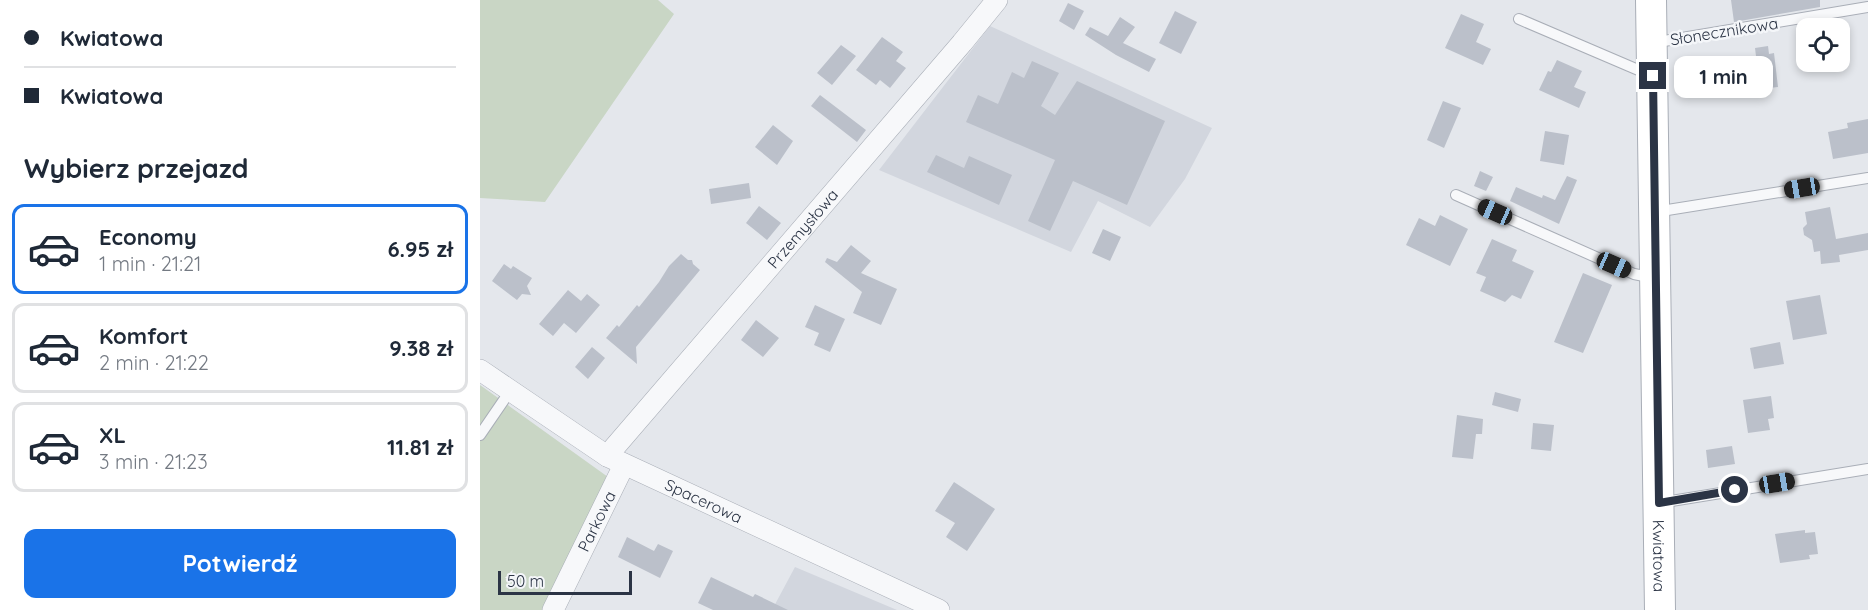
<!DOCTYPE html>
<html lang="pl">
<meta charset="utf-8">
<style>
body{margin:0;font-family:Quicksand,sans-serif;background:#f2f2f3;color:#1f2937;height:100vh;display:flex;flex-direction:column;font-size:22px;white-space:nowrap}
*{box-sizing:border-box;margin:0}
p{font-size:20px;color:#747a83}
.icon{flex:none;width:33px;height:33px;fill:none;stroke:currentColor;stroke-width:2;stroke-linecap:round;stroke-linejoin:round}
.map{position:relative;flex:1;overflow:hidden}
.panel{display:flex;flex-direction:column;background:#fff;width:480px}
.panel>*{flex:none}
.top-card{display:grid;align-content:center;height:132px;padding:0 24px;background:#fff}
.controls{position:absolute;left:1316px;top:18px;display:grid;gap:12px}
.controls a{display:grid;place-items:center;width:54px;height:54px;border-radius:12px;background:#fff;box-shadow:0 3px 9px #0003;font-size:30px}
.scale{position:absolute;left:18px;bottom:15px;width:134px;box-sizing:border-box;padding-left:6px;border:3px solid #2b3445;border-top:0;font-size:16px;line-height:21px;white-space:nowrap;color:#2b3445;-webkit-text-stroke:4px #f4f6f9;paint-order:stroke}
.end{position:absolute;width:27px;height:27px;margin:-14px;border:8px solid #2b3445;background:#fff;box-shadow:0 0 0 3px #fff}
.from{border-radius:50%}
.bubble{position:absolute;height:42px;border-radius:12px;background:#fff;box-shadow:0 3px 9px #0003;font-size:20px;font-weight:700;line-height:42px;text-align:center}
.car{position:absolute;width:18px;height:36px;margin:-18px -9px;border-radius:8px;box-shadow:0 0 4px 2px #0007;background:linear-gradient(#222 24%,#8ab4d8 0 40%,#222 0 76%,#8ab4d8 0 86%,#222 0)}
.top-card b{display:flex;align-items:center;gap:21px;height:57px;font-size:22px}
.top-card b+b{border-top:2px solid #e0e1e3}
.top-card i{width:15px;height:15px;background:#1f2937}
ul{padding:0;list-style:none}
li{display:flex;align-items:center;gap:18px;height:90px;margin:0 12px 9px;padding:0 12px;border:3px solid #e0e1e3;border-radius:12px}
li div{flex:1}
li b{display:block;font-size:22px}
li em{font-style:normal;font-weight:700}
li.selected{border-color:#1a73e8}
li>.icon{width:54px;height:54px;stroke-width:1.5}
h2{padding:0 24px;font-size:27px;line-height:72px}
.primary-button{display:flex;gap:12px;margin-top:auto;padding:12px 24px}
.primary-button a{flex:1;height:69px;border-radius:12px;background:#1a73e8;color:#fff;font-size:24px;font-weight:700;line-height:69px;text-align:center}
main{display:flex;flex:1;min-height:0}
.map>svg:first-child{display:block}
.built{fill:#d2d6de}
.green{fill:#c9d6c5}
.building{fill:#bbc0ca}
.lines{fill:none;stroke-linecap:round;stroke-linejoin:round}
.lane-casing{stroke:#a9aeb7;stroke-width:12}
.street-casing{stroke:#a9aeb7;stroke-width:22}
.secondary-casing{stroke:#a9aeb7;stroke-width:32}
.lane{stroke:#f7f8fa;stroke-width:10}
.street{stroke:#f7f8fa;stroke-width:21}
.secondary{stroke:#fff;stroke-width:30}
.route{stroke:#2b3445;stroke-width:8}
.labels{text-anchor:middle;stroke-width:5;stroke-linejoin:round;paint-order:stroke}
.street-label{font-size:16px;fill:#2b3445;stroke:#f4f6f9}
</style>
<main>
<section class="panel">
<div class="top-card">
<b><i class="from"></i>Kwiatowa</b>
<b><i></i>Kwiatowa</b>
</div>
<h2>Wybierz przejazd</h2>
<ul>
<li class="selected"><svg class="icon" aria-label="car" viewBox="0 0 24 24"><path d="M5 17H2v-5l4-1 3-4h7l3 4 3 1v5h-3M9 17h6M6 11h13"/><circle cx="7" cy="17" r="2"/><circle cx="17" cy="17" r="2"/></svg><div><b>Economy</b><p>1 min · 21:21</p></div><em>6.95 zł</em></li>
<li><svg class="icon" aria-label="car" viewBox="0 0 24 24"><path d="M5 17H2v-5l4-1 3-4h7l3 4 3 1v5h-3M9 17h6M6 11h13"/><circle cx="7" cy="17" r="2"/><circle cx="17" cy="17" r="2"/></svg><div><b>Komfort</b><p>2 min · 21:22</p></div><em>9.38 zł</em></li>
<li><svg class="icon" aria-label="car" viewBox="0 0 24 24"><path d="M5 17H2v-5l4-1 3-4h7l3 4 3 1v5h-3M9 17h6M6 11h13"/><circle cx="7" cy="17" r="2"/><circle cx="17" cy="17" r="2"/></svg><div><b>XL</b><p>3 min · 21:23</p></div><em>11.81 zł</em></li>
</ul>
<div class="primary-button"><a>Potwierdź</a></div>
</section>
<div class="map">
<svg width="1388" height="610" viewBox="0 0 1388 610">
<rect width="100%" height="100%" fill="#e4e7ec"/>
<path class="built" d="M 510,26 L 732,128 L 705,179 L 670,227 L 618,201 L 591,252 L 399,170 Z
M 315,567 L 417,610 L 292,610 Z"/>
<path class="green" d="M 0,0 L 178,0 L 194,14 L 65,202 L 0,198 Z
M 0,385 L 128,477 L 62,610 L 0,610 Z"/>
<path class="building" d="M 1251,0 L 1340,0 L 1340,7 L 1254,22 Z
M 588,3 L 604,11 L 594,30 L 579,21 Z
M 695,11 L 717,22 L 701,54 L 679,43 Z
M 981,14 L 1004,24 L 996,42 L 1011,49 L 1003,65 L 965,48 Z
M 640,17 L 655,27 L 643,43 L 676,59 L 669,72 L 636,55 L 605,35 L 610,27 L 628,36 Z
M 402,37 L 423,52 L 416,61 L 426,68 L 410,88 L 400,80 L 396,85 L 376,70 Z
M 361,45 L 376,56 L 352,85 L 337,73 Z
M 1288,46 L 1289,54 L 1294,53 L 1298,87 L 1280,89 L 1275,48 Z
M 1077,60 L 1102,71 L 1094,87 L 1106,92 L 1099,108 L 1059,90 L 1068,71 L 1071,72 Z
M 552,61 L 579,73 L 561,106 L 575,115 L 597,81 L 685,121 L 647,205 L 593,181 L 570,231 L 548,221 L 575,160 L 486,122 L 498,95 L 518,104 L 532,72 L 544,78 Z
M 340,95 L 386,130 L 377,142 L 331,106 Z
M 963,101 L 981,108 L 964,148 L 947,140 Z
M 1388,119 L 1388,153 L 1353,159 L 1348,132 L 1368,128 L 1367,123 Z
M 293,125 L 313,141 L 297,165 L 275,147 Z
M 1065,131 L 1089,135 L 1084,165 L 1060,161 Z
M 456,155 L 484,168 L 489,156 L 532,175 L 519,205 L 447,172 Z
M 1000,171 L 1013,177 L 1006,191 L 994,186 Z
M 1087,176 L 1097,180 L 1079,224 L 1030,201 L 1036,187 L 1062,198 L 1063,195 L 1075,200 Z
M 269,183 L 271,198 L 231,204 L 229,189 Z
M 279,206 L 301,223 L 287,240 L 266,223 Z
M 1350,207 L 1356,239 L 1388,233 L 1388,250 L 1359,255 L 1360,262 L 1341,264 L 1340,251 L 1334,252 L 1332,240 L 1324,235 L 1323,228 L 1327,224 L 1325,212 Z
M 960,215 L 988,229 L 970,266 L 926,245 L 939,218 L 955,226 Z
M 623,229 L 641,237 L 630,261 L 612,253 Z
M 1012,239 L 1037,250 L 1032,261 L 1054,271 L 1041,299 L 1032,295 L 1025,302 L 1000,291 L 1006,277 L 996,273 Z
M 371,245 L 391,261 L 381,273 L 417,289 L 401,325 L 373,313 L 382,292 L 345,262 L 347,258 L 357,262 Z
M 201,254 L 208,260 L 212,260 L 213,264 L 220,270 L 156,347 L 157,364 L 126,338 L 137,325 L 139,327 L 157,305 L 159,307 L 179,282 L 189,266 Z
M 24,264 L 31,269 L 33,266 L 52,278 L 47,286 L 51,295 L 42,294 L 37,300 L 12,281 Z
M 1103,273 L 1132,285 L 1103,353 L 1074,342 Z
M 88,290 L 101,301 L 107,294 L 120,305 L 96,333 L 84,323 L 73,336 L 59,324 Z
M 1340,295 L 1347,334 L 1313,340 L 1306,301 Z
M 335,305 L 365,319 L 350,352 L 334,345 L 339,333 L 325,327 Z
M 276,320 L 299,338 L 283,357 L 261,340 Z
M 1300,342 L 1304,364 L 1274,369 L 1270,348 Z
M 112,347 L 125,358 L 108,379 L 95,367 Z
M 1015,392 L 1041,399 L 1038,412 L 1012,405 Z
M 1291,396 L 1294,418 L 1288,419 L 1290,430 L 1268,433 L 1263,400 Z
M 977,415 L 1003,419 L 1002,434 L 996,434 L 993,459 L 972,457 Z
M 1053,423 L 1074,425 L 1071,451 L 1051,449 Z
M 1252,446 L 1255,464 L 1228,468 L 1226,450 Z
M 474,482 L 515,509 L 487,551 L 466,537 L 475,523 L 455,511 Z
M 1325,530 L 1325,533 L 1335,532 L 1338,554 L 1329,555 L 1330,559 L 1300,563 L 1295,534 Z
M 147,537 L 174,551 L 178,544 L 193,551 L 180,578 L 138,557 Z
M 231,577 L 273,597 L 275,594 L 308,610 L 233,610 L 218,603 Z"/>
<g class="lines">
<defs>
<path id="lane" d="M 1039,19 L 1170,75
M 1172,43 L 1388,7
M 976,195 L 1154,274 L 1174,278
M 1175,212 L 1388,178
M 0,435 L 30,391
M 1179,503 L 1388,469"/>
<g id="street">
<path id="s1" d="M 0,370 L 127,456 L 459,610"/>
<path id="s2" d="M 127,456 L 482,43 L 517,0"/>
<path id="s3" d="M 73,610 L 144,465"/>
</g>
<g id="secondary">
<path id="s4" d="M 1171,0 L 1180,610"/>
</g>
</defs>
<use href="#lane" class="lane-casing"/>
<use href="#street" class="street-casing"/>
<use href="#secondary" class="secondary-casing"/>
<use href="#lane" class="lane"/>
<use href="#street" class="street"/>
<use href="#secondary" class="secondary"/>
</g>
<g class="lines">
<path class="route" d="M 1173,76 L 1179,503 L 1255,490"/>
</g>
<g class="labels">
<g class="street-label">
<text transform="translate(1244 31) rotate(-9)" y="6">Słonecznikowa</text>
<text dy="6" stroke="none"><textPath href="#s2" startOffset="300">Przemysłowa</textPath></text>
<text dy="6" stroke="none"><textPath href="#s1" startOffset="260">Spacerowa</textPath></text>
<text dy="6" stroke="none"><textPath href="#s3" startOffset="99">Parkowa</textPath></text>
<text dy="6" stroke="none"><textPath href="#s4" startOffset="556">Kwiatowa</textPath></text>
</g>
</g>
</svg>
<div class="controls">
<a><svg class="icon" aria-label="locate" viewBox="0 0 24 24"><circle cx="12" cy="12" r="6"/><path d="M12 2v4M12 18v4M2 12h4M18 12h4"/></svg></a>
</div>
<div class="scale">50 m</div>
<i class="end from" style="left:1255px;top:490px"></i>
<i class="end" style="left:1173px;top:76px"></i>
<div class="bubble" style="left:1194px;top:56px;width:99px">1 min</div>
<i class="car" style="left:1322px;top:188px;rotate:261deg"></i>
<i class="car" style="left:1015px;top:212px;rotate:294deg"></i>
<i class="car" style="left:1134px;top:265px;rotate:114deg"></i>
<i class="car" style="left:1297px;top:483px;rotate:81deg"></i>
</div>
</main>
